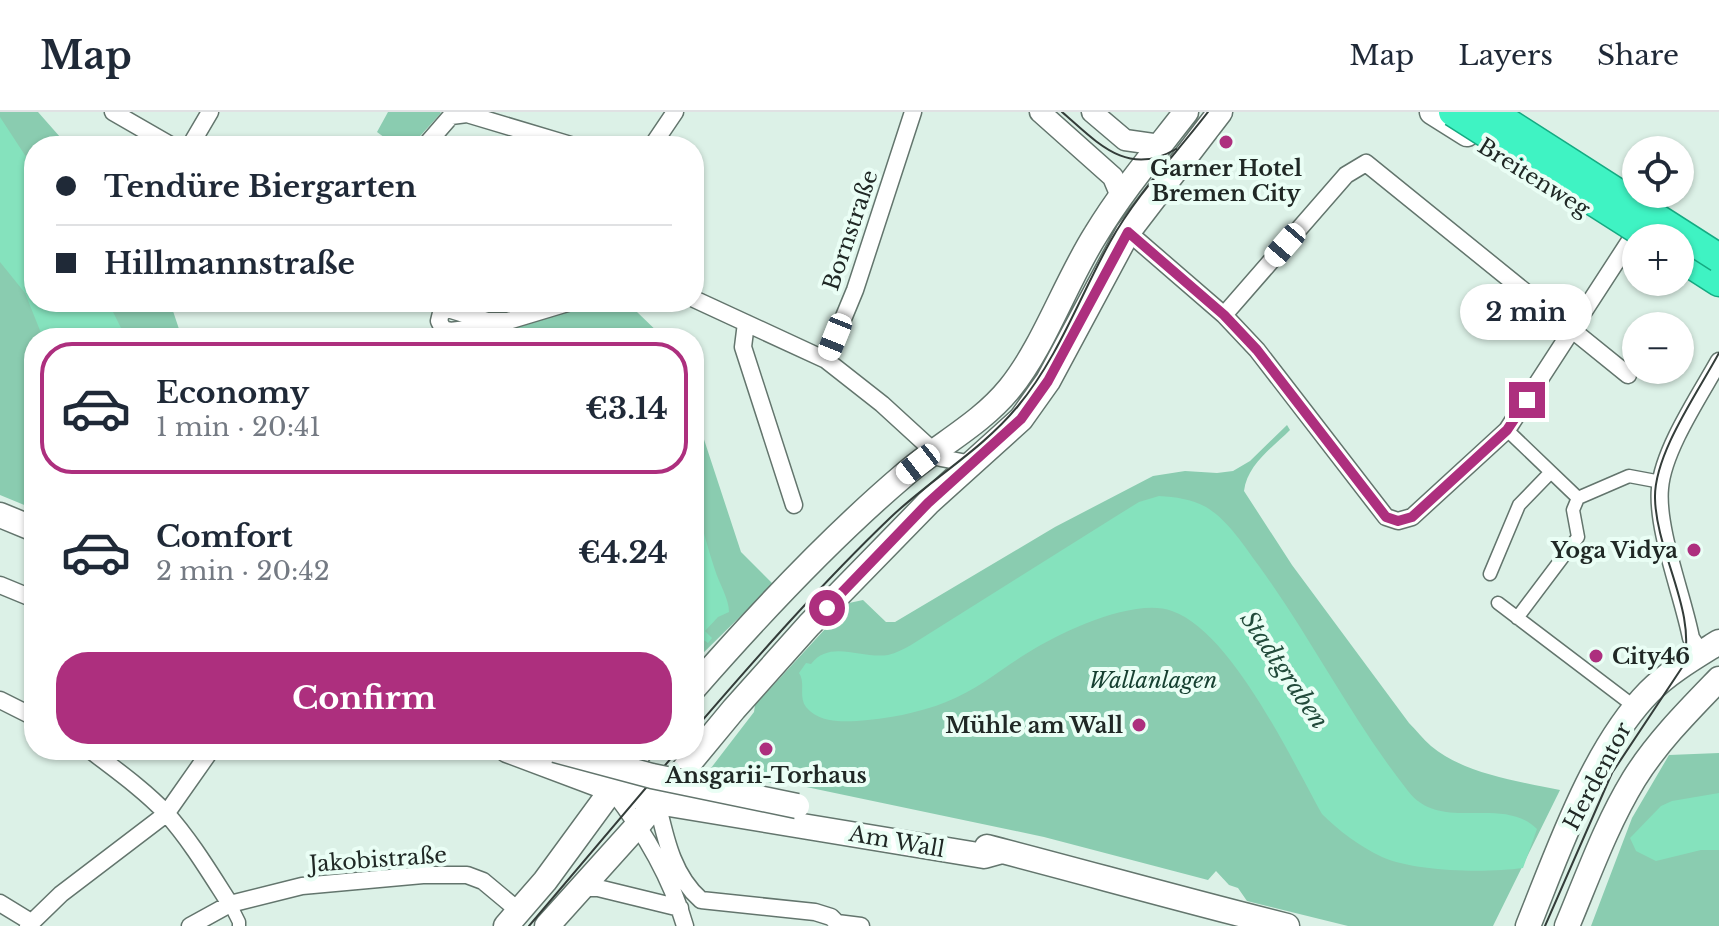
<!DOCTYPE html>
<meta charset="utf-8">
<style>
body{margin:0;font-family:"Libre Baskerville",serif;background:#f2f2f3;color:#1f2937;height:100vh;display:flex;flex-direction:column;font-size:30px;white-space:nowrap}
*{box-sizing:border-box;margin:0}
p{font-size:26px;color:#747a83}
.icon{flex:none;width:44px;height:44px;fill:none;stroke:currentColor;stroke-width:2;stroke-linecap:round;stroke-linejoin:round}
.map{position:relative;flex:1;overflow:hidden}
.drawer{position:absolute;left:24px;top:216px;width:680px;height:432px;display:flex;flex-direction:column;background:#fff;border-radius:32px;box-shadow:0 2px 6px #0004}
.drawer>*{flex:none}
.hud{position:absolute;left:24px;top:24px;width:680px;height:176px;border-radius:32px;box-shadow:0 2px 6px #0004;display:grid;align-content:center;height:176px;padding:0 32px;background:#fff}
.tools{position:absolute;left:1622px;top:24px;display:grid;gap:16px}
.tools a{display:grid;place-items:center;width:72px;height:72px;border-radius:50%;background:#fff;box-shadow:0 2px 6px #0004;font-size:40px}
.end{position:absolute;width:36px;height:36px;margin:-18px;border:10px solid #ad2f7e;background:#fff;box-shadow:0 0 0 4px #fff}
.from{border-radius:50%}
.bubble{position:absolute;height:56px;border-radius:28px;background:#fff;box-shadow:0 2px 6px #0004;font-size:26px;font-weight:800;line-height:56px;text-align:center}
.car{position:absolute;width:24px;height:48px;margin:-24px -12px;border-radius:10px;box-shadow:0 0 6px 2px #0007;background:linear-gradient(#fff 24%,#345 0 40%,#fff 0 76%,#345 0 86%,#fff 0)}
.hud b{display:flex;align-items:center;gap:28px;height:76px;font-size:30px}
.hud b+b{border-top:2px solid #e0e1e3}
.hud i{width:20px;height:20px;background:#1f2937}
ul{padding:14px 0 0;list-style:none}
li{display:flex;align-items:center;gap:24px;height:132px;margin:0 16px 12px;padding:0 16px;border:4px solid transparent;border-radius:32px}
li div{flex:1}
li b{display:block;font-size:30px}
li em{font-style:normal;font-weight:800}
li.selected{border-color:#ad2f7e}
li>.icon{width:72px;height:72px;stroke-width:1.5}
.primary-button{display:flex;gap:16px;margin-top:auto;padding:16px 32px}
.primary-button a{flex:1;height:92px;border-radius:32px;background:#ad2f7e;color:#fff;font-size:32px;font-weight:800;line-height:92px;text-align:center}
header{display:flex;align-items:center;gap:48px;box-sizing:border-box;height:112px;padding:0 40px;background:#fff;border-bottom:2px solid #e0e1e3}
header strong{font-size:38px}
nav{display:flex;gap:44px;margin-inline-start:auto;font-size:28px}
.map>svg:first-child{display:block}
.green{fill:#8accb0}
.water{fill:#85e2bd}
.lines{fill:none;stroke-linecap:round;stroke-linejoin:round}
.pedestrian-casing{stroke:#63756d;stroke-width:15}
.minor-casing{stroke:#63756d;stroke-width:19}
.tertiary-casing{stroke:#63756d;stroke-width:23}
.secondary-casing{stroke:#63756d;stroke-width:27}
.trunk-casing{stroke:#15aa82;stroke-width:31}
.pedestrian{stroke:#fff;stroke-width:12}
.minor{stroke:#fff;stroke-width:16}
.tertiary{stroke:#fff;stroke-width:20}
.secondary{stroke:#fff;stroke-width:24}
.trunk{stroke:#3ff3c3;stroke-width:28}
.tram{stroke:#333c39;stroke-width:2}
.secondary-bridge-casing{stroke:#63756d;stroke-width:27;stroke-linecap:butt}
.trunk-bridge-casing{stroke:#15aa82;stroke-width:31;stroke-linecap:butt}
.secondary-bridge{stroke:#fff;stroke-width:24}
.trunk-bridge{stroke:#3ff3c3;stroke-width:28}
.route{stroke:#ad2f7e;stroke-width:10}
.poi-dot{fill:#ad2f7e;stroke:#eafef5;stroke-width:3}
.labels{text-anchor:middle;stroke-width:8;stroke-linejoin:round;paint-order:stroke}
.poi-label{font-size:22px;font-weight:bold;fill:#202825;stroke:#eafef5}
.street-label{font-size:22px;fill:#202825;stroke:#eafef5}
.park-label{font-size:22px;font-style:italic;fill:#164031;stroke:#eafef5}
.water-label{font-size:24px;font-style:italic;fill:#224b3b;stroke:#eafef5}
</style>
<header>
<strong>Map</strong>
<nav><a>Map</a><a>Layers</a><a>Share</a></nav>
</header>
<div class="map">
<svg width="1719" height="814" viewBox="0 0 1719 814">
<rect width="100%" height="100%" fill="#dcf1e7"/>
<path class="green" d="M 0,0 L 38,0 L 68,34 L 34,34 L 34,190 L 170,190 L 182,226 L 34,226 L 34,397 L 0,383 Z
M 388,0 L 440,0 L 441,1 L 411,34 L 396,34 L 377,20 Z
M 555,190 L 646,190 L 637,200 L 664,226 L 472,226 L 483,223 L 481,221 L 486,199 L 508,204 Z
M 694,297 L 741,440 L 773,472 L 694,550 Z
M 1287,313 L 1290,318 C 1272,336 1247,353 1244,379 L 1292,453 L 1409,611 C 1416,618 1423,627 1431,634 C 1465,662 1517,669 1560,678 L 1493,814 L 1348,814 L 1247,789 L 1238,776 L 1229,773 L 1216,759 L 1208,768 L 1044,725 L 792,672 L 776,672 L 711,656 L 754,600 L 755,593 L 849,491 L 863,488 L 886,510 L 895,510 L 1055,415 L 1153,364 L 1185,359 L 1217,361 L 1233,359 L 1250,349 Z
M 1719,641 L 1719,814 L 1591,814 L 1632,706 L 1669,643 Z"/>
<path class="water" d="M 0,5 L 34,57 L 34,190 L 108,190 L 126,226 L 43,226 L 25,181 L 0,150 Z
M 1159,384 C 1176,385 1191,387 1206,395 C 1228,408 1244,434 1259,454 C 1312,527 1352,608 1408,679 C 1441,722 1501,682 1537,717 L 1523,756 C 1486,761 1416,760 1382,745 C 1359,734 1339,719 1322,702 C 1291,647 1232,520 1172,499 C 1135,485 1061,520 1029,540 C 1001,557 977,578 946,590 C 919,601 886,607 857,609 C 840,610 818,610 806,595 C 798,584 806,571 799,561 L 806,551 L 811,552 C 830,527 861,547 888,543 C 896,541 904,537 911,533 L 1118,403 L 1139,390 Z
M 694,385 C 701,410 707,434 715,458 C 719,471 729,487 729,500 L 718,505 L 705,519 L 712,526 L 708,531 L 701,526 L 694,532 Z
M 1719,681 L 1719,738 L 1701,738 L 1656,749 L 1636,739 L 1630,726 L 1661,694 L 1672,689 Z"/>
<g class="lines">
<defs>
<path id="pedestrian" d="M 1507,318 L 1578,386
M 1490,462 L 1519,393 L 1550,361
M 1498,491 L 1635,595
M 1517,506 L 1578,425 L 1573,398 L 1578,386 L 1629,364 L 1661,370
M 230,792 L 239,810 L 239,814"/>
<path id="minor" d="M 113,0 L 172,34
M 190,34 L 210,0
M 425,34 L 451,4 L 467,2 L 574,34
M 652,34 L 675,0
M 1128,120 L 1224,203 L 1257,238 L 1386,405 L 1398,409 L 1412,405 L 1507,318 L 1640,113
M 694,187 L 826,248 L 882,292 L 941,346 L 972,352
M 1224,203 L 1346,63 L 1366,51 L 1628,263
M 487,209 L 448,197 L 441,201 L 439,209 L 443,217 L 450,219 L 467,217 L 487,209 L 508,209 L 571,190
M 746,211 L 743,235 L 794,393
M 826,248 L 855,178 L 913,0
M 0,473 L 34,487
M 1701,541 L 1691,526 C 1683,484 1656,417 1660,376 C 1663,338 1700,283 1719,249
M 0,588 L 34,605
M 90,638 C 116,658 143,677 166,701 C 191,729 210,761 230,792
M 612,678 C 643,718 671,765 685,814
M 657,690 C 665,724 672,763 701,788
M 581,776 L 598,776 L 680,796
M 701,788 L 815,800 L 831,805 L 840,814
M 0,791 L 31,810
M 837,811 L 861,814
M 28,814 L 61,782 L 166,702 L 211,638
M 190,814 L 230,792 L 302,774 L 423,763 L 467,763 L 483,769 L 519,799"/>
<path id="tertiary" d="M 1040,0 L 1113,65 L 1121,84
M 1092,0 L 1125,28 L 1160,33"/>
<path id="secondary" d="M 1432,0 L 1467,22
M 0,403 L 34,417
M 694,576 C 758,503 829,427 903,364 C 938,333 980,313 1010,276 C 1044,234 1066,169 1096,122 C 1122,79 1155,40 1186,0
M 507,638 L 611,677 L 657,690 L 984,744 L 1002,739
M 987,735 C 1087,761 1187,789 1287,814
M 506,814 L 545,769 L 641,638
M 547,814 L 638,713 L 734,597 L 809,513 L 928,391 L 1021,307 L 1048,269 L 1128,120 L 1220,0
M 1528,814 C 1558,740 1593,637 1649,580 C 1669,560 1695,545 1719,530
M 1567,814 C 1588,764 1606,713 1634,667 C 1657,630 1689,598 1719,567"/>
<path id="trunk" d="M 1680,145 L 1719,170"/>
</defs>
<use href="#pedestrian" class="pedestrian-casing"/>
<use href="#minor" class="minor-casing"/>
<use href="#tertiary" class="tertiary-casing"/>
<use href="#secondary" class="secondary-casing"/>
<use href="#trunk" class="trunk-casing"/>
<use href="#pedestrian" class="pedestrian"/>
<use href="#minor" class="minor"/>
<use href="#tertiary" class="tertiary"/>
<use href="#secondary" class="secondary"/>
<use href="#trunk" class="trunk"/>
<path class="tram" d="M 1062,0 C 1097,30 1127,66 1176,37
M 694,618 C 757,545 821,472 891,405 C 931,367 983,337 1018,294 C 1058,246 1080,184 1110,130 C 1136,83 1175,43 1208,0
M 529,814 L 678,638
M 1545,814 L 1612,661 L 1683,554 C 1698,500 1656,441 1655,386 C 1654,342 1698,280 1719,241"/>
<defs>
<path id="secondary-bridge" d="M 555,638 L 652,664 L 797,694"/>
<path id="trunk-bridge" d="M 1453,0 L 1651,126
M 1491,0 L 1719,146"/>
</defs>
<use href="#secondary-bridge" class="secondary-bridge-casing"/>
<use href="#trunk-bridge" class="trunk-bridge-casing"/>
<use href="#secondary-bridge" class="secondary-bridge"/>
<use href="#trunk-bridge" class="trunk-bridge"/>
</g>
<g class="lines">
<path class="route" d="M 827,496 L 928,391 L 1021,307 L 1048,269 L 1128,120 L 1224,203 L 1257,238 L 1386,405 L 1398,409 L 1412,405 L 1507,318 L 1527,288"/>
</g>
<g class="poi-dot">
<circle cx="1226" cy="30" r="8"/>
<circle cx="1694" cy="438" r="8"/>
<circle cx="1596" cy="544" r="8"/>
<circle cx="1139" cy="613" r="8"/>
<circle cx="766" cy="637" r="8"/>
</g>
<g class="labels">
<g class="poi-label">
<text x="1226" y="64">Garner Hotel<tspan x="1226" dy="25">Bremen City</tspan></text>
<text x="1678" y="446" text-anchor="end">Yoga Vidya</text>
<text x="1612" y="552" text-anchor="start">City46</text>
<text x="1123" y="621" text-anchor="end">Mühle am Wall</text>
<text x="766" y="671">Ansgarii-Torhaus</text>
</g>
<g class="street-label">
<text transform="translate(1534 65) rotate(32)" y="8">Breitenweg</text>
<text transform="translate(850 118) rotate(-71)" y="8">Bornstraße</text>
<text transform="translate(1597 664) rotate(-62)" y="8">Herdentor</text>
<text transform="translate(897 729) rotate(10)" y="8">Am Wall</text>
<text transform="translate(378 747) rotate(-4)" y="8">Jakobistraße</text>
</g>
<g class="park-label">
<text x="1153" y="576">Wallanlagen</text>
</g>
<g class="water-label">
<text transform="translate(1284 558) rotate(56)" y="8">Stadtgraben</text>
</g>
</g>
</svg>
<div class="tools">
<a><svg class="icon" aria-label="locate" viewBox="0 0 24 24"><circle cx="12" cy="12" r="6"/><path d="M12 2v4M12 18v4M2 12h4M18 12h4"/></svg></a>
<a>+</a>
<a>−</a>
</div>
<i class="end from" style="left:827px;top:496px"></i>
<i class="end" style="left:1527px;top:288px"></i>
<div class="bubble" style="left:1460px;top:172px;width:132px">2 min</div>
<i class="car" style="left:1285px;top:133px;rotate:221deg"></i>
<i class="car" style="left:835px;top:225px;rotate:202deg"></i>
<i class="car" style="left:918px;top:352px;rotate:232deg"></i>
<div class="hud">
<b><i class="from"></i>Tendüre Biergarten</b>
<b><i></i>Hillmannstraße</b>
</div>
<section class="drawer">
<ul>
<li class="selected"><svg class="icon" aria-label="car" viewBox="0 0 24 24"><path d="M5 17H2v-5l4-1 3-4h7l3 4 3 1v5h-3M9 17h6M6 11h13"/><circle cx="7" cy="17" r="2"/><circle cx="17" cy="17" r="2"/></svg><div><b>Economy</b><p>1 min · 20:41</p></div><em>€3.14</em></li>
<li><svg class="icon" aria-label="car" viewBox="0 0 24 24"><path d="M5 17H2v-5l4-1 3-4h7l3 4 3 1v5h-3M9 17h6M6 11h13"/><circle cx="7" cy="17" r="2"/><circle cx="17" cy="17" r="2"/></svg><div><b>Comfort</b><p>2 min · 20:42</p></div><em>€4.24</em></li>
</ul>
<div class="primary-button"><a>Confirm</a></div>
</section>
</div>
